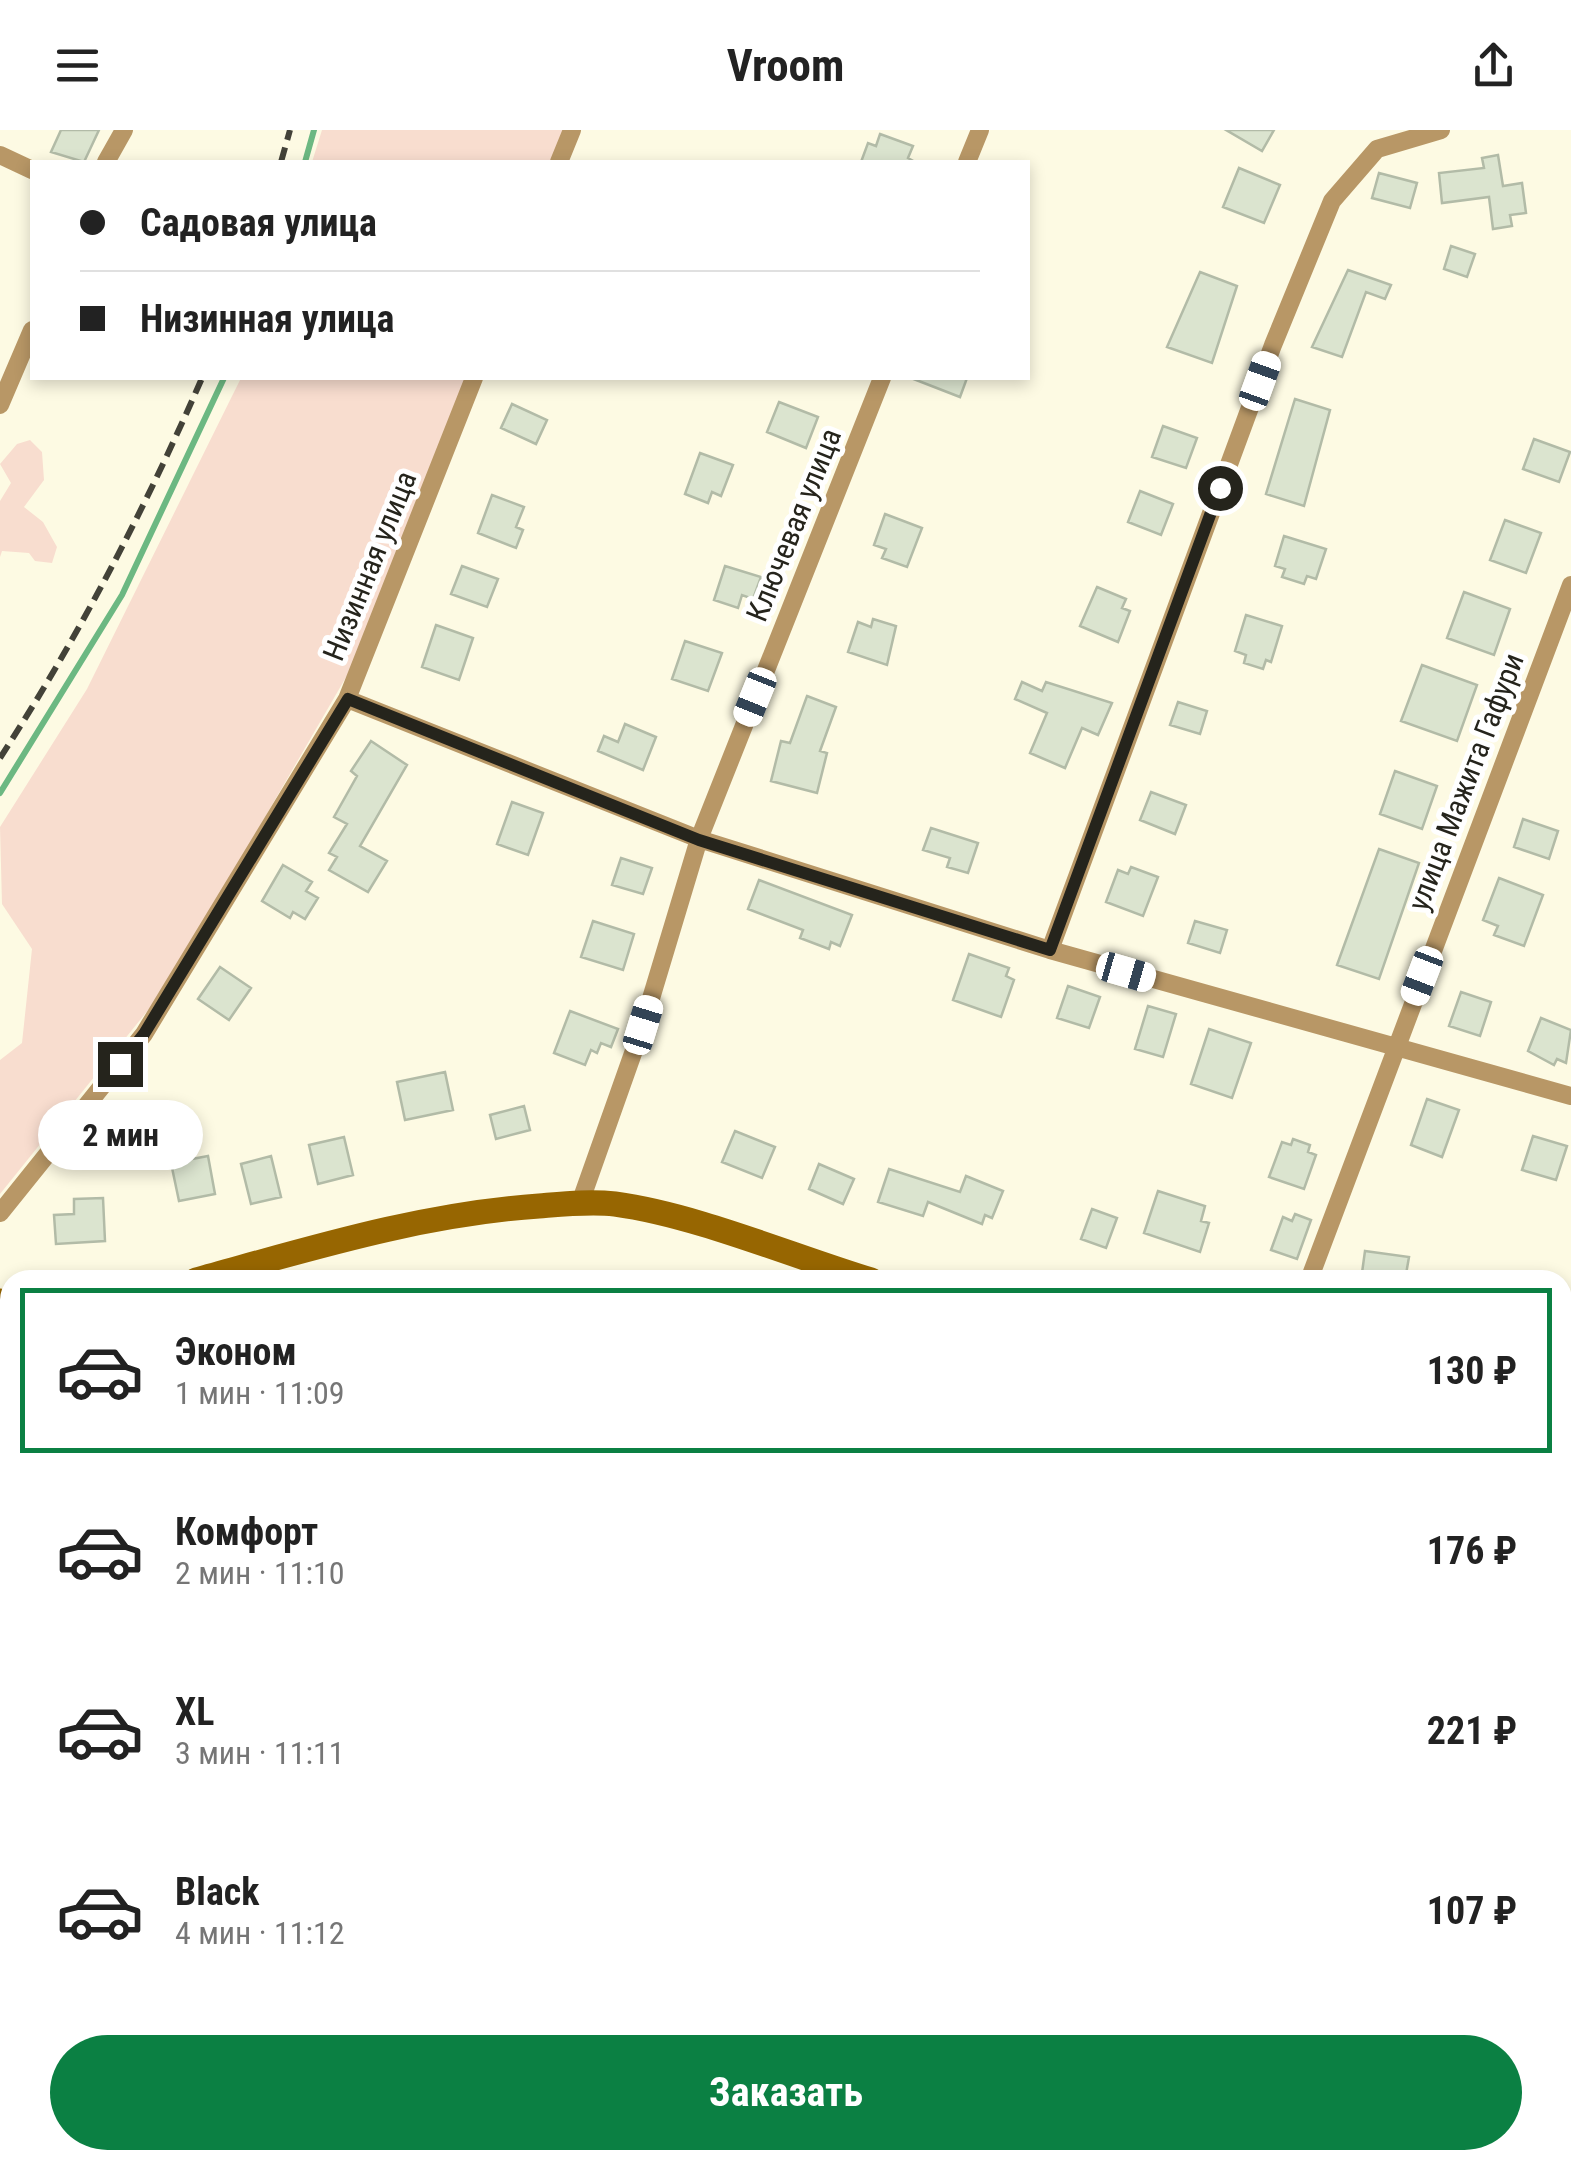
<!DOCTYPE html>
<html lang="ru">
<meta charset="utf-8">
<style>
body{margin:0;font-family:"Roboto Condensed",sans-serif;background:#f6f6f6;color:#222;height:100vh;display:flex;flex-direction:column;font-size:38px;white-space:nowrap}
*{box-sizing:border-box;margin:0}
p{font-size:32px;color:#767676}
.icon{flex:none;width:55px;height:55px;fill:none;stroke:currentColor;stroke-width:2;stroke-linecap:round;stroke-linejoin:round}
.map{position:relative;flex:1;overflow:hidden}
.side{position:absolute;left:0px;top:1140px;width:1572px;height:900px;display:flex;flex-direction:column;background:#fff;border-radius:30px 30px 0 0;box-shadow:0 5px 15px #0003}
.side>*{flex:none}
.banner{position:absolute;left:30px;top:30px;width:1000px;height:220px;border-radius:0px;box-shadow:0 5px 15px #0003;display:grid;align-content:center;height:220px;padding:0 50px;background:#fff}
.end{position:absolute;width:45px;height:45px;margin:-22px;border:12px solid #25241c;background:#fff;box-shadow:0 0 0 5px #fff}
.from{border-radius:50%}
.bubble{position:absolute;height:70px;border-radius:35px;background:#fff;box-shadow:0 5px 15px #0003;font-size:32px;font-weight:700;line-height:70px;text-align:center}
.car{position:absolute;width:30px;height:60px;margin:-30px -15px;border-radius:12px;box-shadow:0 0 8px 2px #0007;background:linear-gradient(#fff 24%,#345 0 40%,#fff 0 76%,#345 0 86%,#fff 0)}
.banner b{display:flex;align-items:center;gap:35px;height:95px;font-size:38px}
.banner b+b{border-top:2px solid #e0e0e0}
.banner i{width:25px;height:25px;background:#222}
ul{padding:18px 0 0;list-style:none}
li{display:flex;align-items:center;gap:30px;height:165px;margin:0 20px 15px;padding:0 30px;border:5px solid transparent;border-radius:0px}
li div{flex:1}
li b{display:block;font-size:38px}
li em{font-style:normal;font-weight:700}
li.selected{border-color:#0b8043}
li>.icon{width:90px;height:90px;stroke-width:1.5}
.cta{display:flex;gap:20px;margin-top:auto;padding:20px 50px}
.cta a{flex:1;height:115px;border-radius:60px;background:#0b8043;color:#fff;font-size:40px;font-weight:700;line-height:115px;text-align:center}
header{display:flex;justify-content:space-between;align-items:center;height:130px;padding:0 50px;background:#fff;font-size:45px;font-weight:700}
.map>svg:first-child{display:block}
.green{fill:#f8ddcf}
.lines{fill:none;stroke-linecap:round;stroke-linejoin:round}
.stream{stroke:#6cb882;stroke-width:6}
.building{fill:#dbe4cf;stroke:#b2bba7;stroke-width:2.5}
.street{stroke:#b89766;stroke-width:18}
.secondary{stroke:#976601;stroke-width:25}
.rail{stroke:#434238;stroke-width:6;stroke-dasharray:15 8;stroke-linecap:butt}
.route{stroke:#25241c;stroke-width:12}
.labels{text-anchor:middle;stroke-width:10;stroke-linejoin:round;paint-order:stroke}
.street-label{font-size:30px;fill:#25241c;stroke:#fff}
</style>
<header><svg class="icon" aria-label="menu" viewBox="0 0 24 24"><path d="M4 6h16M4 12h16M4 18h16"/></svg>Vroom<svg class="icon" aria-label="share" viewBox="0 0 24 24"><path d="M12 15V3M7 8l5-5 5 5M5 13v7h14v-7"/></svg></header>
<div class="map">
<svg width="1571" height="2040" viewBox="0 0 1571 2040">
<rect width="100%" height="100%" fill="#fdfae3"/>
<path class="green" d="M 322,0 L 567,0 L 556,32 L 312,32 Z
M 241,248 L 470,248 L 360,523 L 272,675 L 169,854 L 0,1064 L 0,930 L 22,913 L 32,819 L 2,774 L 0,697 L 87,559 Z
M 30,310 L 42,322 L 44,350 L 24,377 L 43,392 L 57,417 L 52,433 L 35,431 L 29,423 L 2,421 L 0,427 L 0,371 L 11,353 L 0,334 L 17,314 Z"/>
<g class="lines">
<path class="stream" d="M 305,32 L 314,0
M 0,663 L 122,465 L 224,248"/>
</g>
<path class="building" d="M 61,0 L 99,0 L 84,32 L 51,22 Z
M 1226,0 L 1274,0 L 1262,21 Z
M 880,4 L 913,16 L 908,28 L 915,32 L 861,32 L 868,13 L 876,16 Z
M 1498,25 L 1503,56 L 1522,53 L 1526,83 L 1510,85 L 1512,96 L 1493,99 L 1489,67 L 1442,73 L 1439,43 L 1484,38 L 1482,28 Z
M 1239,38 L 1280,55 L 1264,93 L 1223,77 Z
M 1379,43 L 1417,53 L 1410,78 L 1372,68 Z
M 1451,116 L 1475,124 L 1467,147 L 1444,139 Z
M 1348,140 L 1391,155 L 1385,169 L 1366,162 L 1342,227 L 1312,217 Z
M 1200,142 L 1237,156 L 1212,233 L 1167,217 Z
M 911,248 L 967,248 L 960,267 Z
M 1295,269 L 1330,280 L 1304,376 L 1266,364 Z
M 779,272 L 818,287 L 806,318 L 767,302 Z
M 512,274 L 547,290 L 536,314 L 501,298 Z
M 1163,296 L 1197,308 L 1186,338 L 1152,327 Z
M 1534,309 L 1570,322 L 1559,352 L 1523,339 Z
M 700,323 L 733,335 L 721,366 L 712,362 L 708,373 L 685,364 Z
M 1140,361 L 1173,374 L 1161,405 L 1128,392 Z
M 492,365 L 524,377 L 516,397 L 523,400 L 516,418 L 478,403 Z
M 885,384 L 922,398 L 907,437 L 882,428 L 886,419 L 874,415 Z
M 1505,390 L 1541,403 L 1526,443 L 1490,430 Z
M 1284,406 L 1326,419 L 1316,449 L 1307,446 L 1304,454 L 1282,447 L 1285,439 L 1275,436 Z
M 462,436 L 498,449 L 487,477 L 451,464 Z
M 725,436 L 761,447 L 753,469 L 742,465 L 738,478 L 714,470 Z
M 1097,457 L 1126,469 L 1122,478 L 1130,481 L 1118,512 L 1080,496 Z
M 1464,462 L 1510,479 L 1494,525 L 1447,508 Z
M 1246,485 L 1282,496 L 1271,532 L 1266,530 L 1263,539 L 1244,533 L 1246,525 L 1235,521 Z
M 873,489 L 896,496 L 887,535 L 848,522 L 858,492 L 871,497 Z
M 436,495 L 473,508 L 459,550 L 422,537 Z
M 685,511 L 722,523 L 708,561 L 672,549 Z
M 1422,535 L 1477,555 L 1457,611 L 1401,591 Z
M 1022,552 L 1042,561 L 1046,552 L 1112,573 L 1098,605 L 1082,598 L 1065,638 L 1030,623 L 1047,583 L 1015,569 Z
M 807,566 L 836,577 L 820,621 L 827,623 L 817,663 L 771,651 L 781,611 L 790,613 Z
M 1178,572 L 1207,581 L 1200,604 L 1170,595 Z
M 625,594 L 656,607 L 643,640 L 598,621 L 604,606 L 618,612 Z
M 371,611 L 407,635 L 360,716 L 387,731 L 368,762 L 329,740 L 337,727 L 329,723 L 347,694 L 334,687 L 357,646 L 351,641 Z
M 1395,641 L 1437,656 L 1422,699 L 1380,684 Z
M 1151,662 L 1186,675 L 1175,704 L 1140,690 Z
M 512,672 L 543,683 L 528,725 L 497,714 Z
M 1523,689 L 1558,701 L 1549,729 L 1514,717 Z
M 931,698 L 978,713 L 968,743 L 947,737 L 950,728 L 923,720 Z
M 1379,719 L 1419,733 L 1379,849 L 1337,835 Z
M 621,728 L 652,738 L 643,764 L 612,755 Z
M 283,735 L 312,752 L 306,761 L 318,768 L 305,789 L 293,782 L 290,788 L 262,771 Z
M 1131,737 L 1158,747 L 1143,786 L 1106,772 L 1118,740 L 1128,744 Z
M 1499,748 L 1543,765 L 1524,816 L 1494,805 L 1498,796 L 1483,790 Z
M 759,750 L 852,785 L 840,816 L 831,812 L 829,819 L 800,808 L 803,800 L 748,779 Z
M 593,791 L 634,804 L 623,840 L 581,827 Z
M 1195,791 L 1227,800 L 1220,823 L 1188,813 Z
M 969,824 L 1009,838 L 1006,846 L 1014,850 L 1001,887 L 953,870 Z
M 220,837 L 251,858 L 229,890 L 198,869 Z
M 1068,856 L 1100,867 L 1089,898 L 1057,888 Z
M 1461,862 L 1491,872 L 1480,906 L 1449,896 Z
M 1148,876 L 1176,884 L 1163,927 L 1135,919 Z
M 570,881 L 618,899 L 611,917 L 601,913 L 597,923 L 591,920 L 585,935 L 554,923 Z
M 1541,888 L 1571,900 L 1566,933 L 1557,929 L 1554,935 L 1528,921 Z
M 1209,899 L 1251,913 L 1232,968 L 1191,954 Z
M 445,942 L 453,980 L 405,990 L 397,952 Z
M 1427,969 L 1459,980 L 1442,1027 L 1411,1015 Z
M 524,976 L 530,1000 L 496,1009 L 490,985 Z
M 735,1001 L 775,1017 L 762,1048 L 722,1032 Z
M 1533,1006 L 1567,1016 L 1556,1050 L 1522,1040 Z
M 344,1007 L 353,1045 L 318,1054 L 309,1015 Z
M 1293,1009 L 1310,1015 L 1308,1022 L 1316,1025 L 1304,1059 L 1269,1047 L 1282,1012 L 1291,1015 Z
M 208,1026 L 215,1064 L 179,1071 L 171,1033 Z
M 271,1026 L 281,1067 L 251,1074 L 241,1034 Z
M 819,1034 L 854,1049 L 843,1074 L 809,1059 Z
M 889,1039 L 960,1062 L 966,1046 L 1003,1061 L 992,1088 L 985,1085 L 982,1094 L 928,1072 L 923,1086 L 878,1072 Z
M 1158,1061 L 1205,1076 L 1201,1091 L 1209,1093 L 1200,1122 L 1144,1103 Z
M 103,1068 L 105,1111 L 56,1114 L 54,1085 L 74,1084 L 74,1069 Z
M 1092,1079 L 1117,1088 L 1106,1118 L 1081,1109 Z
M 1295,1084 L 1311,1090 L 1297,1129 L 1271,1120 L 1283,1087 L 1292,1091 Z
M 1365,1121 L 1409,1127 L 1405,1150 L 1361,1150 Z"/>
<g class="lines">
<path class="street" d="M 0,25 L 32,40
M 106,32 L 124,0
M 559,32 L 572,0
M 967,32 L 980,0
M 0,275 L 32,200
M 347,569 L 699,709 L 1050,820 L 1571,966
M 1050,820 L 1273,215 L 1332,71 L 1377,19 L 1441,0
M 580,1073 L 643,895 L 699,709 L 882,248
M 0,1083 L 144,904 L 347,569 L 474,248
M 1309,1150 L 1571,455
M 1562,1695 L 1571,1697
M 518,2030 L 518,2040
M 812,2030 L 812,2040
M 1097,2030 L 1098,2040
M 1369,2030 L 1370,2040
M 937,2040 L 1072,2030"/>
<path class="secondary" d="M 196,1150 C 309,1119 421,1084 539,1076 C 563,1074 590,1071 615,1074 C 696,1085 792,1126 871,1150
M 0,1171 L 10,1180
M 1562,1363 L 1571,1366
M 229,2030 L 229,2040"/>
<path class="rail" d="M 281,32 L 290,0
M 0,628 C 78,508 145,379 202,248"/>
</g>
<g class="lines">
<path class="route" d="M 120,934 L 144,904 L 348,569 L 699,710 L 1050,820 L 1220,358"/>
</g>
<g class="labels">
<g class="street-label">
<text transform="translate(794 395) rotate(-68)" y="10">Ключевая улица</text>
<text transform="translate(370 436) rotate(-68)" y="10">Низинная улица</text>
<text transform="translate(1466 652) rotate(-69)" y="10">улица Мажита Гафури</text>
</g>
</g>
</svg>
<i class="end from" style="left:1220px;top:358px"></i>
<i class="end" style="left:120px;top:934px"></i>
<div class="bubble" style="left:38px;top:970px;width:165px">2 мин</div>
<i class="car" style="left:1260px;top:251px;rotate:20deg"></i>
<i class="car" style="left:755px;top:567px;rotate:202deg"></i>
<i class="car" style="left:1126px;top:842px;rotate:106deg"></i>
<i class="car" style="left:1422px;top:846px;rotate:201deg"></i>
<i class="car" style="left:643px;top:895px;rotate:17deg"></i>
<div class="banner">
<b><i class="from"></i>Садовая улица</b>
<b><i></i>Низинная улица</b>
</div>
<section class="side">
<ul>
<li class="selected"><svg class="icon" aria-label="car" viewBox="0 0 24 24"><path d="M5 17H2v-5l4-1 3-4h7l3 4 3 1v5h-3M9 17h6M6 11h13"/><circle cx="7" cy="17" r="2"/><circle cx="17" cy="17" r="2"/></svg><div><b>Эконом</b><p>1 мин · 11:09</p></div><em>130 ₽</em></li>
<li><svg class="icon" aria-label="car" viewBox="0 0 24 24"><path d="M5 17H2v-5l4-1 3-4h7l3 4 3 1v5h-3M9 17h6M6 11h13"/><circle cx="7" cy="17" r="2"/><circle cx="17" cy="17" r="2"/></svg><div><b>Комфорт</b><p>2 мин · 11:10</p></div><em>176 ₽</em></li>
<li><svg class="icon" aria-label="car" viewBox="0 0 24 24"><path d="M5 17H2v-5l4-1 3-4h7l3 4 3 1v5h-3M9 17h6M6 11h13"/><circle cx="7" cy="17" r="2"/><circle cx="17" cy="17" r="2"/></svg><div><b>XL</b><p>3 мин · 11:11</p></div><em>221 ₽</em></li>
<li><svg class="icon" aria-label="car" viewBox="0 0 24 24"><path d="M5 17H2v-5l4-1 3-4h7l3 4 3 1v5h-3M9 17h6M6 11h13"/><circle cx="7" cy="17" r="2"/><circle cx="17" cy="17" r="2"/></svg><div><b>Black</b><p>4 мин · 11:12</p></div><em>107 ₽</em></li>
</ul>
<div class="cta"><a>Заказать</a></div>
</section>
</div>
